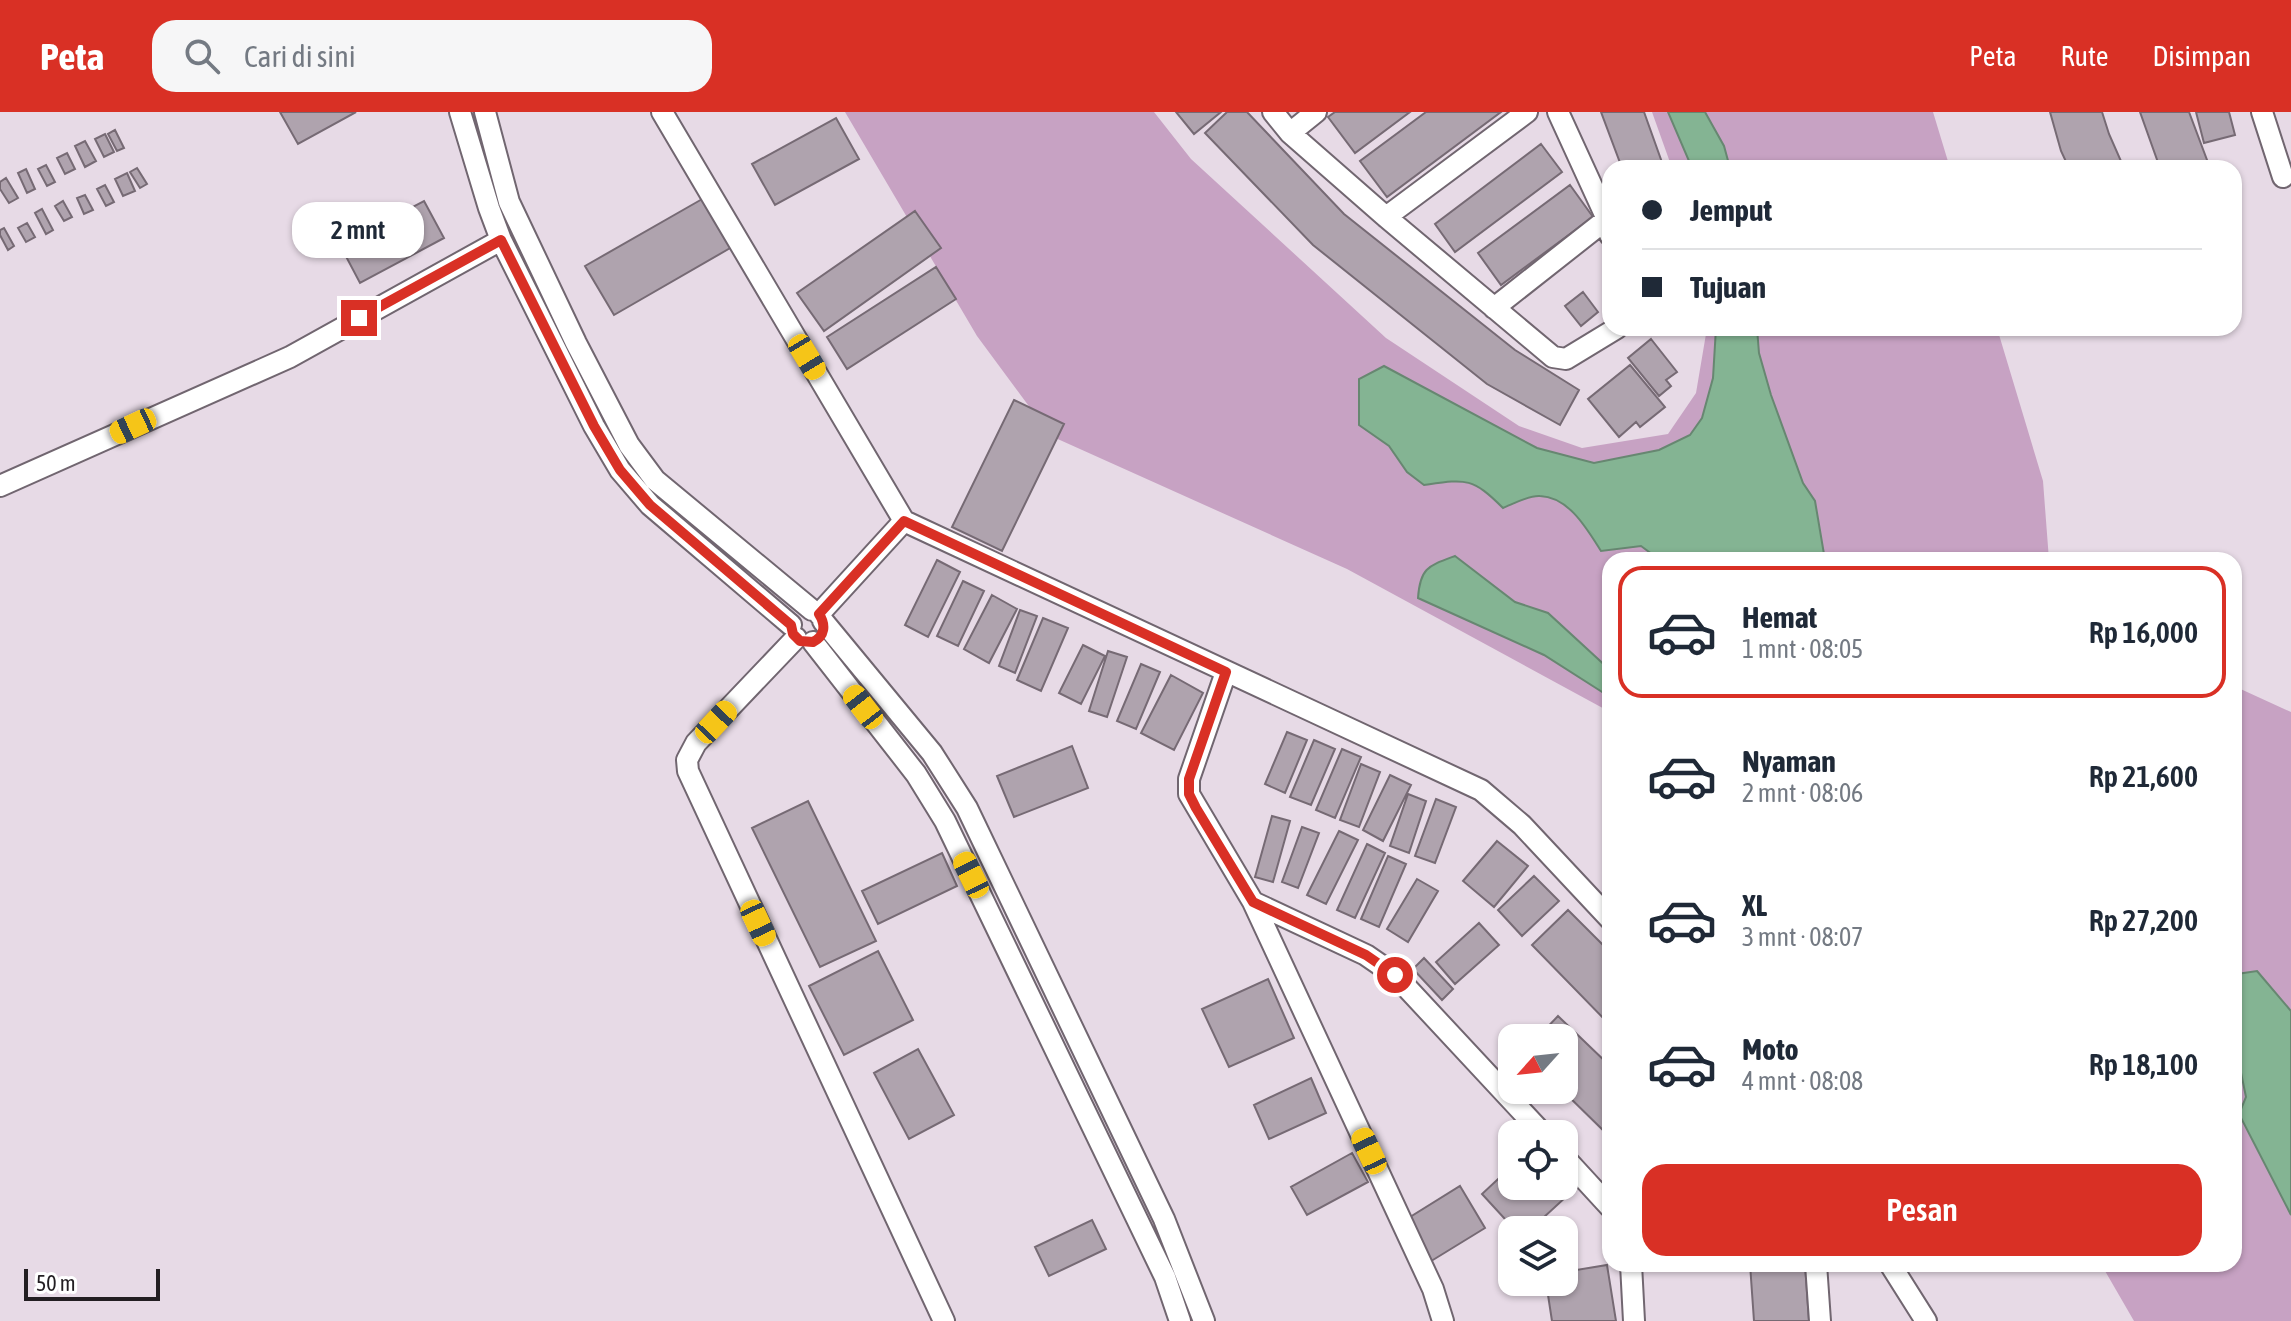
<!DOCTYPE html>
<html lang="id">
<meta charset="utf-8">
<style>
body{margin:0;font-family:"Asap Condensed",sans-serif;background:#f6f6f7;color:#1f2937;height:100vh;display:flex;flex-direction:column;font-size:30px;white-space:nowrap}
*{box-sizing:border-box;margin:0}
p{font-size:26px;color:#747a83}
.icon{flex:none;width:44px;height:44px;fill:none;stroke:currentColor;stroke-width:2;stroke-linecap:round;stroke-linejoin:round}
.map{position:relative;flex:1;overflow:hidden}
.drawer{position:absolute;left:1602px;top:440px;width:640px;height:720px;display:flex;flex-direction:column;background:#fff;border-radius:24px;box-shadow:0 2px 6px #0004}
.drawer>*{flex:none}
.top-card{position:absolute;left:1602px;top:48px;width:640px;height:176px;border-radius:24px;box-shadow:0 2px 6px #0004;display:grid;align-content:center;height:176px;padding:0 40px;background:#fff}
.needle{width:52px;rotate:243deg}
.buttons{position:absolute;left:1498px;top:912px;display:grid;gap:16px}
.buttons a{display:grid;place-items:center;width:80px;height:80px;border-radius:16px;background:#fff;box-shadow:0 2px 6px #0004;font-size:40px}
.scale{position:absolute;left:24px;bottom:20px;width:136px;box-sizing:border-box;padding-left:8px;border:4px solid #231e22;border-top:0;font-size:22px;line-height:28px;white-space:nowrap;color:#231e22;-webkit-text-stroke:6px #fff;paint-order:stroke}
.end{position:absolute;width:36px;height:36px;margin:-18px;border:10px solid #d93025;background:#fff;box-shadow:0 0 0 4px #fff}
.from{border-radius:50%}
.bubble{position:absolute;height:56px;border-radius:24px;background:#fff;box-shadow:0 2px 6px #0004;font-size:26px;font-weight:600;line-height:56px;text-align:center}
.car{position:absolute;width:24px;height:48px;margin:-24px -12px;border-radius:10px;box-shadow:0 0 6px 2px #0007;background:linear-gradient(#f5c518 24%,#345 0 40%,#f5c518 0 76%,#345 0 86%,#f5c518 0)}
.top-card b{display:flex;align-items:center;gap:28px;height:76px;font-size:30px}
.top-card b+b{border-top:2px solid #e0e1e3}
.top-card i{width:20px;height:20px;background:#1f2937}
ul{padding:14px 0 0;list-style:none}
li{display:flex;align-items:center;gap:24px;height:132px;margin:0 16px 12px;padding:0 24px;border:4px solid transparent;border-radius:24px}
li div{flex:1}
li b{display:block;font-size:30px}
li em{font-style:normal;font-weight:600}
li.active{border-color:#d93025}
li>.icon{width:72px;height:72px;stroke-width:1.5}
.action{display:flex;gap:16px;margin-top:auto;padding:16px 40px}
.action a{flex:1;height:92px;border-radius:24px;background:#d93025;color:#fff;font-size:32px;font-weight:600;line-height:92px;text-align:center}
header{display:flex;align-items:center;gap:48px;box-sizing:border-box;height:112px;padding:0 40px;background:#d93025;color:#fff}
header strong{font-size:38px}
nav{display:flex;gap:44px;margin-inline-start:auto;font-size:28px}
.search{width:560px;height:72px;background:#f6f6f7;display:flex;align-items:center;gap:20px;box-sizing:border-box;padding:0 28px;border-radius:24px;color:#747a83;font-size:30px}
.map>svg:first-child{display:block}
.green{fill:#c7a2c3}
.water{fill:#84b493;stroke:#678771;stroke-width:2}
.building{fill:#afa3ae;stroke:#766a74;stroke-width:2}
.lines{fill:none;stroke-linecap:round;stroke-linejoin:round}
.minor-casing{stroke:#716670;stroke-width:24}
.minor{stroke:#fff;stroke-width:20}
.route{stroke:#d93025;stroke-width:10}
</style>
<header>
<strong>Peta</strong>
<div class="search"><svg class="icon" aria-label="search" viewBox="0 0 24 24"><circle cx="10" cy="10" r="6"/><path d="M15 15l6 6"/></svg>Cari di sini</div>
<nav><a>Peta</a><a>Rute</a><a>Disimpan</a></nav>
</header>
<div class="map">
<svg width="2291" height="1209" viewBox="0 0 2291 1209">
<rect width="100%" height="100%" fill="#e7dae6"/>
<path class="green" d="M 845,0 L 1154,0 L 1191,47 L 1386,226 L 1519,314 L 1582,336 L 1668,322 L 1696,281 L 1707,216 L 1997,216 L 2043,369 L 2049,448 L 1610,448 L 1610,600 L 1347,457 L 1051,324 L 977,224 Z
M 1652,0 L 1933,0 L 1950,56 L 1672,56 Z
M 2234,574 L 2291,600 L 2291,1209 L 2134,1209 L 2101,1152 L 2234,1152 Z"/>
<path class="water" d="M 1668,0 L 1705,0 L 1724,34 L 1730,56 L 1692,56 Z
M 1716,216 L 1757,216 L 1759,241 L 1771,283 L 1803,371 L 1815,389 L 1825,448 L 1660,448 L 1641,434 L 1601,439 C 1587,417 1569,385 1540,384 C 1529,383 1513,392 1503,396 C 1472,365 1466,367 1424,373 L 1407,360 L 1389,334 L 1359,313 L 1359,267 L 1384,254 L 1537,336 L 1594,351 L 1659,338 L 1690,323 L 1702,306 L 1713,266 Z
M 1455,444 L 1515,490 L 1548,501 L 1610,558 L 1610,585 L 1544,543 L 1418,486 C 1420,456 1428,454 1455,444 Z
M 2257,859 L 2291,899 L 2291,1103 L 2239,1002 L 2246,985 L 2239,951 L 2239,924 L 2234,907 L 2234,867 L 2237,862 Z"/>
<path class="building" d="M 280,0 L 356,0 L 298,32 Z
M 1176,0 L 1221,0 L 1194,22 Z
M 1227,0 L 1247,0 L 1344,102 L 1515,238 L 1579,278 L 1560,313 L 1487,272 L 1313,133 L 1205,21 Z
M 1335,0 L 1410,0 L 1355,41 L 1328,5 Z
M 1426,0 L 1501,0 L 1387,85 L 1360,49 Z
M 1601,0 L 1644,0 L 1664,56 L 1622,56 Z
M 2050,0 L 2102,0 L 2109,22 L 2124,56 L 2069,56 L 2061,39 Z
M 2140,0 L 2189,0 L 2210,56 L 2160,56 Z
M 2196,0 L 2229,0 L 2235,23 L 2204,31 Z
M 836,6 L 859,47 L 775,93 L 752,52 Z
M 115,18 L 124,36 L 117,39 L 108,22 Z
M 105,22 L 114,40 L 104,45 L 95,27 Z
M 85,29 L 96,49 L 85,55 L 75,34 Z
M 1541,32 L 1562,60 L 1455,140 L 1435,112 Z
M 67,41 L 75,57 L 65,62 L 57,46 Z
M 46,53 L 55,70 L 47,74 L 38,57 Z
M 137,56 L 147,72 L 140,76 L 130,60 Z
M 26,57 L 35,77 L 27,81 L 18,61 Z
M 127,61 L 135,79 L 123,84 L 115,67 Z
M 6,66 L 18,86 L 9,91 L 0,77 L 0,70 Z
M 105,73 L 114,90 L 106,94 L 97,77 Z
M 1570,73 L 1593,105 L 1501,173 L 1478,141 Z
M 85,83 L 93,98 L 84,102 L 77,86 Z
M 704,86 L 732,135 L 614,203 L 585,154 Z
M 63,89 L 72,105 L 64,109 L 55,94 Z
M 424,89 L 444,126 L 360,171 L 340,133 Z
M 42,97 L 53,118 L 46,122 L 35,101 Z
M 915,99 L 941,136 L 824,219 L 797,181 Z
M 27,111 L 35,125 L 26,130 L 18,116 Z
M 4,116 L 14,134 L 8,138 L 0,123 L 0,118 Z
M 936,155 L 956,187 L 847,257 L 827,225 Z
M 1583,180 L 1598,200 L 1581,214 L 1565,194 Z
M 1654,216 L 1697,216 L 1698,222 L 1654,222 Z
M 1651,227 L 1677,260 L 1666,268 L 1671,274 L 1659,284 L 1628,246 Z
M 1630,253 L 1665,295 L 1640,315 L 1636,310 L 1619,325 L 1588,287 Z
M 1014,288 L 1064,312 L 1002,439 L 952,415 Z
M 937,448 L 960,460 L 928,525 L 905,513 Z
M 963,469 L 984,479 L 958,534 L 937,524 Z
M 992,483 L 1017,497 L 989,551 L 964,537 Z
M 1020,498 L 1037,504 L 1015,561 L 999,554 Z
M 1043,506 L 1068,516 L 1041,579 L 1017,568 Z
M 1083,533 L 1105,544 L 1081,592 L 1059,581 Z
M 1108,539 L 1127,545 L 1107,605 L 1089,599 Z
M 1141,552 L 1160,560 L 1136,617 L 1117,609 Z
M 1171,563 L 1203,581 L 1174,638 L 1141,621 Z
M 1287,620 L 1307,628 L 1285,681 L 1265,672 Z
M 1314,628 L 1335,637 L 1311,693 L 1290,685 Z
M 1072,634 L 1088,676 L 1014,705 L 997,664 Z
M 1342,637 L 1361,645 L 1335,706 L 1316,698 Z
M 1361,652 L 1380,660 L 1359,715 L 1340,708 Z
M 1390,663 L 1411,673 L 1383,729 L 1363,718 Z
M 1408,682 L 1426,689 L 1409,741 L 1390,734 Z
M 1436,687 L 1456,695 L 1435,751 L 1415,744 Z
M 808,689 L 876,829 L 820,855 L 752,716 Z
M 1272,704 L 1290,709 L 1273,770 L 1255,765 Z
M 1302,715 L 1319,721 L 1298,776 L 1282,770 Z
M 1339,719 L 1358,728 L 1326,792 L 1307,783 Z
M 1497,729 L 1528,754 L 1494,795 L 1463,769 Z
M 1367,732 L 1385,741 L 1355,806 L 1337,798 Z
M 942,741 L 957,774 L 878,812 L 862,779 Z
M 1388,744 L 1406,752 L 1379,815 L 1361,807 Z
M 1534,764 L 1559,789 L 1522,824 L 1498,798 Z
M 1417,767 L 1438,779 L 1408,830 L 1387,817 Z
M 1568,798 L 1610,840 L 1610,913 L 1532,833 Z
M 1479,811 L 1499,833 L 1455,872 L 1436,850 Z
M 878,839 L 913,908 L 844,943 L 809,874 Z
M 1424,846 L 1453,877 L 1442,888 L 1413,857 Z
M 1268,867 L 1294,926 L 1229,955 L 1202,897 Z
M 1558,904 L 1610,954 L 1610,1025 L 1562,978 L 1564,978 L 1564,926 L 1537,926 Z
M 918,937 L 954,1003 L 909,1027 L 874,961 Z
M 1311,966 L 1326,1001 L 1269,1027 L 1254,993 Z
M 1352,1041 L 1368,1070 L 1307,1103 L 1291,1075 Z
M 1512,1054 L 1512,1074 L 1564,1074 L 1564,1054 L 1580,1072 L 1530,1118 L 1515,1118 L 1482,1082 Z
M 1460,1074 L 1485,1116 L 1428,1151 L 1402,1110 Z
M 1092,1108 L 1106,1137 L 1049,1164 L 1035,1135 Z
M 1750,1152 L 1805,1152 L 1809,1209 L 1754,1209 Z
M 1607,1153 L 1616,1209 L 1552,1209 L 1546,1170 L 1564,1170 L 1564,1160 Z"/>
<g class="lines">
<defs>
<path id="minor" d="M 460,0 L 489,96 L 501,128 L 594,314 L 620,358 L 650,393 L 791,513
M 485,0 L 509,90 L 576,231 L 629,333 L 655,368 L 812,498
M 662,0 L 904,409 L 1481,678 L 1522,713 L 1610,807
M 1273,0 L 1290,21 L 1386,105 L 1553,245 L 1566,247 L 1617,216
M 1558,0 L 1607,107 L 1610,123
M 2262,0 L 2283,65
M 1290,21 L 1316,0
M 1386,105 L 1527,0
M 1494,196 L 1607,107
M 0,374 L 290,245 L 501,128
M 819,502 L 904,409
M 823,509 L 932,641 L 967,696 L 1164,1107 L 1204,1209
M 796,526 L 696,631 L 687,648 L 688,659 L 944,1209
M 813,530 L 916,662 L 945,709 L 1165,1165 L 1180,1209
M 1226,560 L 1189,667 L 1189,682 L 1253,790 L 1433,1177 L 1443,1209
M 1253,790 L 1366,843 L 1395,863 L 1543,1022
M 1564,1045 L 1610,1095
M 1631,1152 L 1634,1209
M 1816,1152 L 1820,1209
M 1890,1152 L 1926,1209"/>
</defs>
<use href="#minor" class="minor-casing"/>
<use href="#minor" class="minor"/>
</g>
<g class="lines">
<path class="route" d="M 359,206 L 501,128 L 594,314 L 620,358 L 650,393 L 791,513 L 793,522 L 800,529 L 813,530 C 825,524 826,513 819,502 L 904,409 L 1226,560 L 1189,667 L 1189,682 L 1196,696 L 1253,790 L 1366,843 L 1395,863"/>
</g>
</svg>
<div class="buttons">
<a><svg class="needle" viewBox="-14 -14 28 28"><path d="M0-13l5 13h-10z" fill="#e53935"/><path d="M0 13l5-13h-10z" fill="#747a83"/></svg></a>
<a><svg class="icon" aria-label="locate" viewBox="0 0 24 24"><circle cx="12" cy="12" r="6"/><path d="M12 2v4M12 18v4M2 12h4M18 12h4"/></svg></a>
<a><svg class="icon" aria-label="layers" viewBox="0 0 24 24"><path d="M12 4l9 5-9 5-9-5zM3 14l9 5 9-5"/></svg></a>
</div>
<div class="scale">50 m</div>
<i class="end from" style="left:1395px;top:863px"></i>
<i class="end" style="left:359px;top:206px"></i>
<div class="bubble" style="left:292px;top:90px;width:132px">2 mnt</div>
<i class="car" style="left:807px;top:245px;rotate:149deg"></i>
<i class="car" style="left:133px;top:314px;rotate:245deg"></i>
<i class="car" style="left:863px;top:595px;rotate:322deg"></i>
<i class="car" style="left:716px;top:610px;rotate:43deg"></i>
<i class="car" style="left:971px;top:763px;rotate:334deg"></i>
<i class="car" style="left:758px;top:811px;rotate:155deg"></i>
<i class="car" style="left:1369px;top:1039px;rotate:335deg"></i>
<div class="top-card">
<b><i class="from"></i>Jemput</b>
<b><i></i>Tujuan</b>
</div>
<section class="drawer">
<ul>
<li class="active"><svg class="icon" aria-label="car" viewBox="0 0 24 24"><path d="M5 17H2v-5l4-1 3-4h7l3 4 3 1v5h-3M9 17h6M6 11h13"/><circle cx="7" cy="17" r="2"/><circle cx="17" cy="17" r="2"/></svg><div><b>Hemat</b><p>1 mnt · 08:05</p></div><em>Rp 16,000</em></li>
<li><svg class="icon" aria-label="car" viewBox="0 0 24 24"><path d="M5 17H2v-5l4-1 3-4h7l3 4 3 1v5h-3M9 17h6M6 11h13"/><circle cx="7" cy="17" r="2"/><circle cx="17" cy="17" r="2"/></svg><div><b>Nyaman</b><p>2 mnt · 08:06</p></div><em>Rp 21,600</em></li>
<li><svg class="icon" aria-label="car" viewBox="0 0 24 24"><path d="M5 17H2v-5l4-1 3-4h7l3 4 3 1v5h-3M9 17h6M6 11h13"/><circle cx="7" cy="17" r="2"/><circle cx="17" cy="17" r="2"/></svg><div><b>XL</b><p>3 mnt · 08:07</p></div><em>Rp 27,200</em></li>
<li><svg class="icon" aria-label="car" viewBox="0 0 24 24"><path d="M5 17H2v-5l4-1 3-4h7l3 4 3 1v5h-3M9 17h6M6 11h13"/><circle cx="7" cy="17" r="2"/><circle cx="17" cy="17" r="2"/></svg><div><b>Moto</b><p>4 mnt · 08:08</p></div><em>Rp 18,100</em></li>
</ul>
<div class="action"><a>Pesan</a></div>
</section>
</div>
